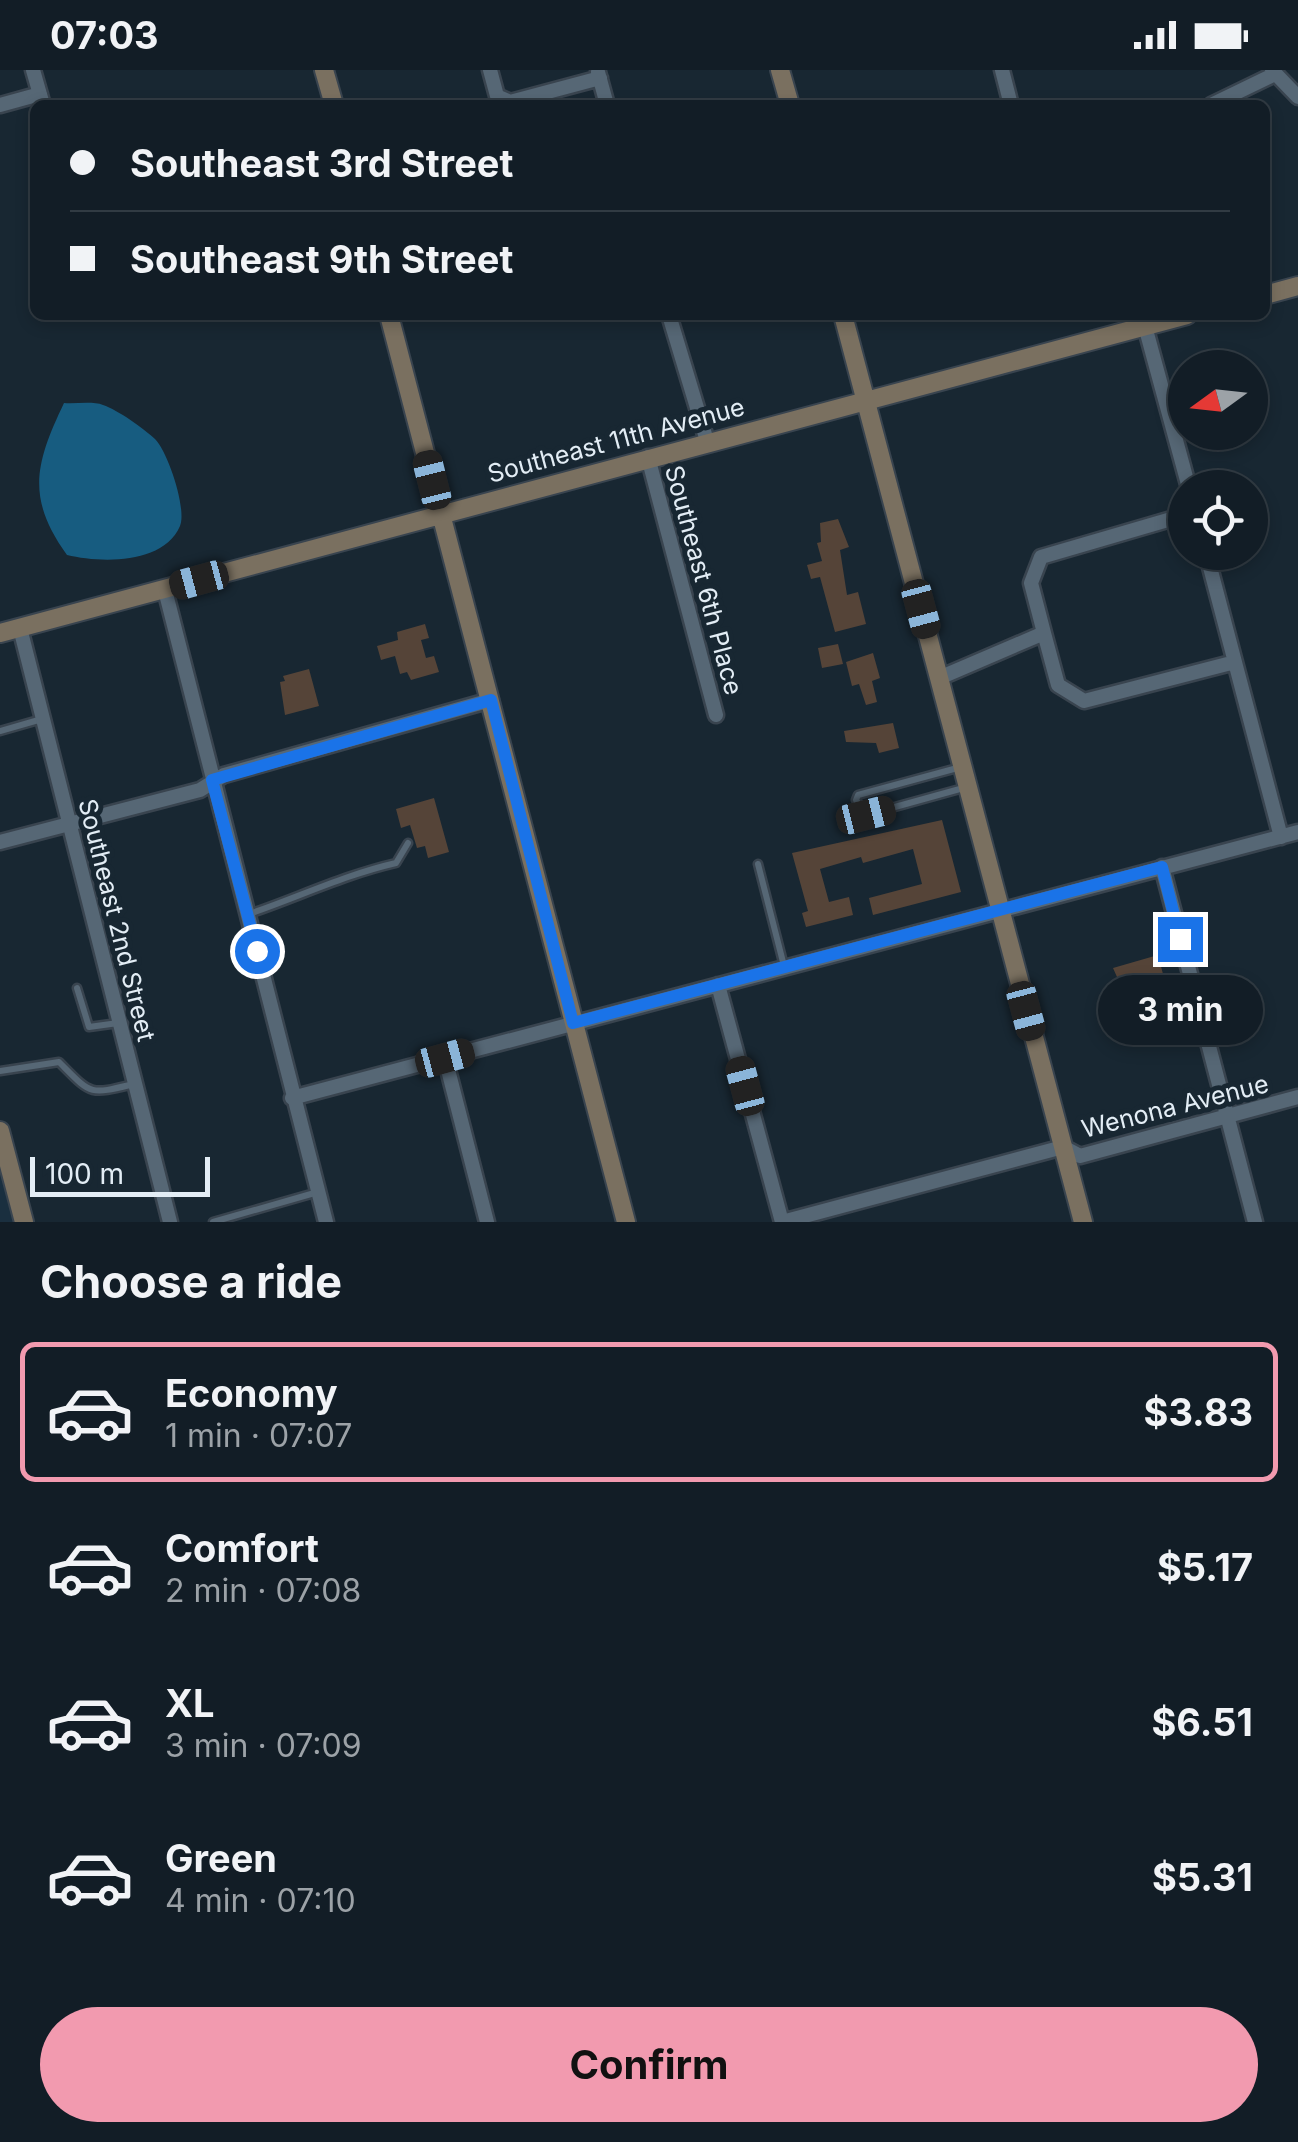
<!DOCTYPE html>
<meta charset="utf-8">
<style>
body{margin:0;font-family:Inter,sans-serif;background:#1f2a32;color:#f1f3f6;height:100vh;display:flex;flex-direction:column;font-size:38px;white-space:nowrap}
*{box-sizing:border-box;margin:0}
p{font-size:32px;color:#9ca2a7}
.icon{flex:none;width:55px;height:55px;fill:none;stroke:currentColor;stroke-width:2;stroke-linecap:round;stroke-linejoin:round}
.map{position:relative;height:1152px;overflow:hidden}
.drawer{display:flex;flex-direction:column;background:#121d26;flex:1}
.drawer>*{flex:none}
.guide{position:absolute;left:30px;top:30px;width:1240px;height:220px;border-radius:15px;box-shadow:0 5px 15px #0003,0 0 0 2px #313b43;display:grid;align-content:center;height:220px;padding:0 40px;background:#121d26}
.needle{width:65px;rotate:255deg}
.fabs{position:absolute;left:1168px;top:280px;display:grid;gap:20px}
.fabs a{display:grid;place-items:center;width:100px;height:100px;border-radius:50%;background:#121d26;box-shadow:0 5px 15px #0003,0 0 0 2px #313b43;font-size:50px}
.scale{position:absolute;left:30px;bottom:25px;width:180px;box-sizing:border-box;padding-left:10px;border:5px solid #e3edf5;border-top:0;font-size:28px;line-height:35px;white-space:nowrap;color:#e3edf5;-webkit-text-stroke:8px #182732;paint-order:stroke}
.end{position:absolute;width:45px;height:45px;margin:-22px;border:12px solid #1a73e8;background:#fff;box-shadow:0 0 0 5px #fff}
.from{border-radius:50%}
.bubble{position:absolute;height:70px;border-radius:35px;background:#121d26;box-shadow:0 5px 15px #0003,0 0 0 2px #313b43;font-size:32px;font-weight:700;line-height:70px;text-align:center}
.car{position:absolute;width:30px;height:60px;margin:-30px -15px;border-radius:12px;box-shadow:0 0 8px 2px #0007;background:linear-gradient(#222 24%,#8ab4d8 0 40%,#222 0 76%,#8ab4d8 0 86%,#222 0)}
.guide b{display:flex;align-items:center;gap:35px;height:95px;font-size:38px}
.guide b+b{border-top:2px solid #313b43}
.guide i{width:25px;height:25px;background:#f1f3f6}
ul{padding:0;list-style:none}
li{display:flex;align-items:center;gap:30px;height:140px;margin:0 20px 15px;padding:0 20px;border:5px solid transparent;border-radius:15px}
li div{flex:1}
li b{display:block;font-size:38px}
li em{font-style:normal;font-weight:700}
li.active{border-color:#f29aaf}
li>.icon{width:90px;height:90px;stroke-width:1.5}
h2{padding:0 40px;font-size:45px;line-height:120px}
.primary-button{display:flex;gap:20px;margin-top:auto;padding:20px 40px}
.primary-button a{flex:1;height:115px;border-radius:60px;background:#f29aaf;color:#111;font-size:40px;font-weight:700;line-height:115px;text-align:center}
.status{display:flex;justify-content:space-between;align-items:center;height:70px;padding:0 50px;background:#121d26;direction:ltr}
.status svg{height:28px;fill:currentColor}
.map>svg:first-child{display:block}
.built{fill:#1a2f3f}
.water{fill:#175c80}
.building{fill:#554438}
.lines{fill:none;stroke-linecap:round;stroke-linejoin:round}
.lane-casing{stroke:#39444f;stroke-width:11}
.street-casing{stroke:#39444f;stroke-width:19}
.secondary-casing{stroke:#39444f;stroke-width:22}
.lane{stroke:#566775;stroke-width:6}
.street{stroke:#566775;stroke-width:14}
.secondary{stroke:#7a7060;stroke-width:18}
.route{stroke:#1a73e8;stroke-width:12}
.labels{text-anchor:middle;stroke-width:10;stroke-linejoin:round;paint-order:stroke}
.street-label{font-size:25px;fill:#e3edf5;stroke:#182732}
</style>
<div class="status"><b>07:03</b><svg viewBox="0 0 49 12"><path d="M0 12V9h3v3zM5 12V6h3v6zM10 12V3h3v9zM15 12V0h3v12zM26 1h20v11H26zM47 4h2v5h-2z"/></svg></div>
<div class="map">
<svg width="1298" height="1152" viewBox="0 0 1298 1152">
<rect width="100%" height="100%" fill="#182732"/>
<path class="built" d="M 0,1088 L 17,1152 L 0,1152 Z"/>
<path class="water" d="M 64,333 C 76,334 93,331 103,335 C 118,340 143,358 155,369 C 168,382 187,439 180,456 C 163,495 100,493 67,485 C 26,428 35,394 64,333 Z"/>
<path class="building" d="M 838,449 L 849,477 L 840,480 L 847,525 L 858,522 L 866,554 L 835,562 L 820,507 L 811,509 L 807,495 L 822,491 L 817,473 L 821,472 L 820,453 Z
M 425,554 L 429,568 L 421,570 L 426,588 L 434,586 L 439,602 L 411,610 L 407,602 L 400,604 L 395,586 L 381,590 L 377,576 L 398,570 L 397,562 Z
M 838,574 L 843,594 L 822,598 L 818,578 Z
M 873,583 L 880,608 L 872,611 L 877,632 L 866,635 L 859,614 L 852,616 L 846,592 Z
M 309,599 L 319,636 L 285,645 L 280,612 L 285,611 L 283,606 Z
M 893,653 L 899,678 L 879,683 L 876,673 L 846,672 L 844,661 Z
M 434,728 L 449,782 L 428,788 L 425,776 L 417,778 L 410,755 L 401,758 L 396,739 Z
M 942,750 L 961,822 L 873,845 L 869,828 L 922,814 L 913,779 L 863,793 L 861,787 L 820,799 L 829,832 L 849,827 L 853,845 L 806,857 L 802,843 L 808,841 L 792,783 Z
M 1158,885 L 1168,923 L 1129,934 L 1113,898 Z"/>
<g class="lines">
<defs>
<path id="lane" d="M 0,661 L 42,649
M 961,697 L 858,725 L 856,730 L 866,745 L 967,717
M 758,794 L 784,896
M 249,844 C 299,827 344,805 396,793 L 408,773
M 77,918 L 89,957 L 118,953
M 0,1001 L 59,992 C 92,1025 88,1025 134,1014
M 213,1152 L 318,1122"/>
<path id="street" d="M 33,0 L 43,35
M 490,0 L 497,26 L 510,32 L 600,8
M 1002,0 L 1011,35
M 1272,0 L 1298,27
M 598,2 L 607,35
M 0,35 L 40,24
M 1211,35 L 1273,5
M 669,245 L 707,371
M 1142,245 L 1189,418
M 648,387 L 716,645
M 1206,482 L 1281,767
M 165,520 L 326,1152
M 20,558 L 170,1152
M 1044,563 L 1058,615 L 1084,631 L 1235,592
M 939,608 L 1044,563 L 1031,513 L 1041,487 L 1185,445
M 0,772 L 200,720 L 224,705 L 491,630
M 1162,797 L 1255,1152
M 718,915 L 782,1152
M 445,988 L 487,1152
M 292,1028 L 1298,762
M 782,1152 L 1063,1077 L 1080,1086 L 1298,1027"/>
<path id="secondary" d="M 324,0 L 334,35
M 780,0 L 790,35
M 1265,225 L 1298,216
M 389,245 L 626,1152
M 843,245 L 1083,1152
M 0,563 L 1187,245
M 0,1061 L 24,1152"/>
</defs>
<use href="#lane" class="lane-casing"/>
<use href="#street" class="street-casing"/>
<use href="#secondary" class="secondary-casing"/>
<use href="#lane" class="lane"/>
<use href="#street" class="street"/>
<use href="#secondary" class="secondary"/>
</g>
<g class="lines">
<path class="route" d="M 257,881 L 212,710 L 491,630 L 573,953 L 1162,797 L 1180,869"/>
</g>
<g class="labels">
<g class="street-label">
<text transform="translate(616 370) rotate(-15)" y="9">Southeast 11th Avenue</text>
<text transform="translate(704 510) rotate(75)" y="9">Southeast 6th Place</text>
<text transform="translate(117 850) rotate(76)" y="9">Southeast 2nd Street</text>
<text transform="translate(1175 1036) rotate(-14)" y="9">Wenona Avenue</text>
</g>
</g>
</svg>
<div class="fabs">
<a><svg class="needle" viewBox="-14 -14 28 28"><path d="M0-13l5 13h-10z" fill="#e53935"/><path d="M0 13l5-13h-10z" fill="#9ca2a7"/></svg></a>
<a><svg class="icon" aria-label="locate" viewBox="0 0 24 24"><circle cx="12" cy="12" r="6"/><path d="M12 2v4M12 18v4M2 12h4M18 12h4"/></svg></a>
</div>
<div class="scale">100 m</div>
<i class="end from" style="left:257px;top:881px"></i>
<i class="end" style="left:1180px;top:869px"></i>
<div class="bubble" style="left:1098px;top:905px;width:165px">3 min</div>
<i class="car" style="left:432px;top:410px;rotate:346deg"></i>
<i class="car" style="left:199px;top:510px;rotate:255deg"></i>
<i class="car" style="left:921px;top:539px;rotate:165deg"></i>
<i class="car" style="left:866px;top:745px;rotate:76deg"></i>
<i class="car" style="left:1026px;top:941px;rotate:165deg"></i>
<i class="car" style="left:445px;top:988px;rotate:75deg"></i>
<i class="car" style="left:745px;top:1016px;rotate:345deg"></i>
<div class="guide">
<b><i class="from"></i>Southeast 3rd Street</b>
<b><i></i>Southeast 9th Street</b>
</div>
</div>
<section class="drawer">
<h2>Choose a ride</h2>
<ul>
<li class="active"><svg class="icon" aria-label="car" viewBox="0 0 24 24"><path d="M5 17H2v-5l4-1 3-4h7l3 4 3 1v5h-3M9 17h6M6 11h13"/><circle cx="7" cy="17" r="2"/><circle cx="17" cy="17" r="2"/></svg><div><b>Economy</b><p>1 min · 07:07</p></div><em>$3.83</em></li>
<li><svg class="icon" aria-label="car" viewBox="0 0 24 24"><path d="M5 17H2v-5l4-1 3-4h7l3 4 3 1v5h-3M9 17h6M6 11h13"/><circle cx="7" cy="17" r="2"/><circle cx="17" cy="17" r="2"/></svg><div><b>Comfort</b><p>2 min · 07:08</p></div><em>$5.17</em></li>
<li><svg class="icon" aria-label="car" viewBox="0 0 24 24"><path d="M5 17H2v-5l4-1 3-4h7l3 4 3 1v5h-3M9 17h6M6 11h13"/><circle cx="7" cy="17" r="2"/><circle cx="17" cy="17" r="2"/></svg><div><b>XL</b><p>3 min · 07:09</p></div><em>$6.51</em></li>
<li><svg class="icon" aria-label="car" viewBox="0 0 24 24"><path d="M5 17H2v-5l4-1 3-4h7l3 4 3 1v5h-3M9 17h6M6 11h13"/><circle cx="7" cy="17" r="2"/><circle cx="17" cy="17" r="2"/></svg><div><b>Green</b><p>4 min · 07:10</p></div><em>$5.31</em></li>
</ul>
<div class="primary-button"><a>Confirm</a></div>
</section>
